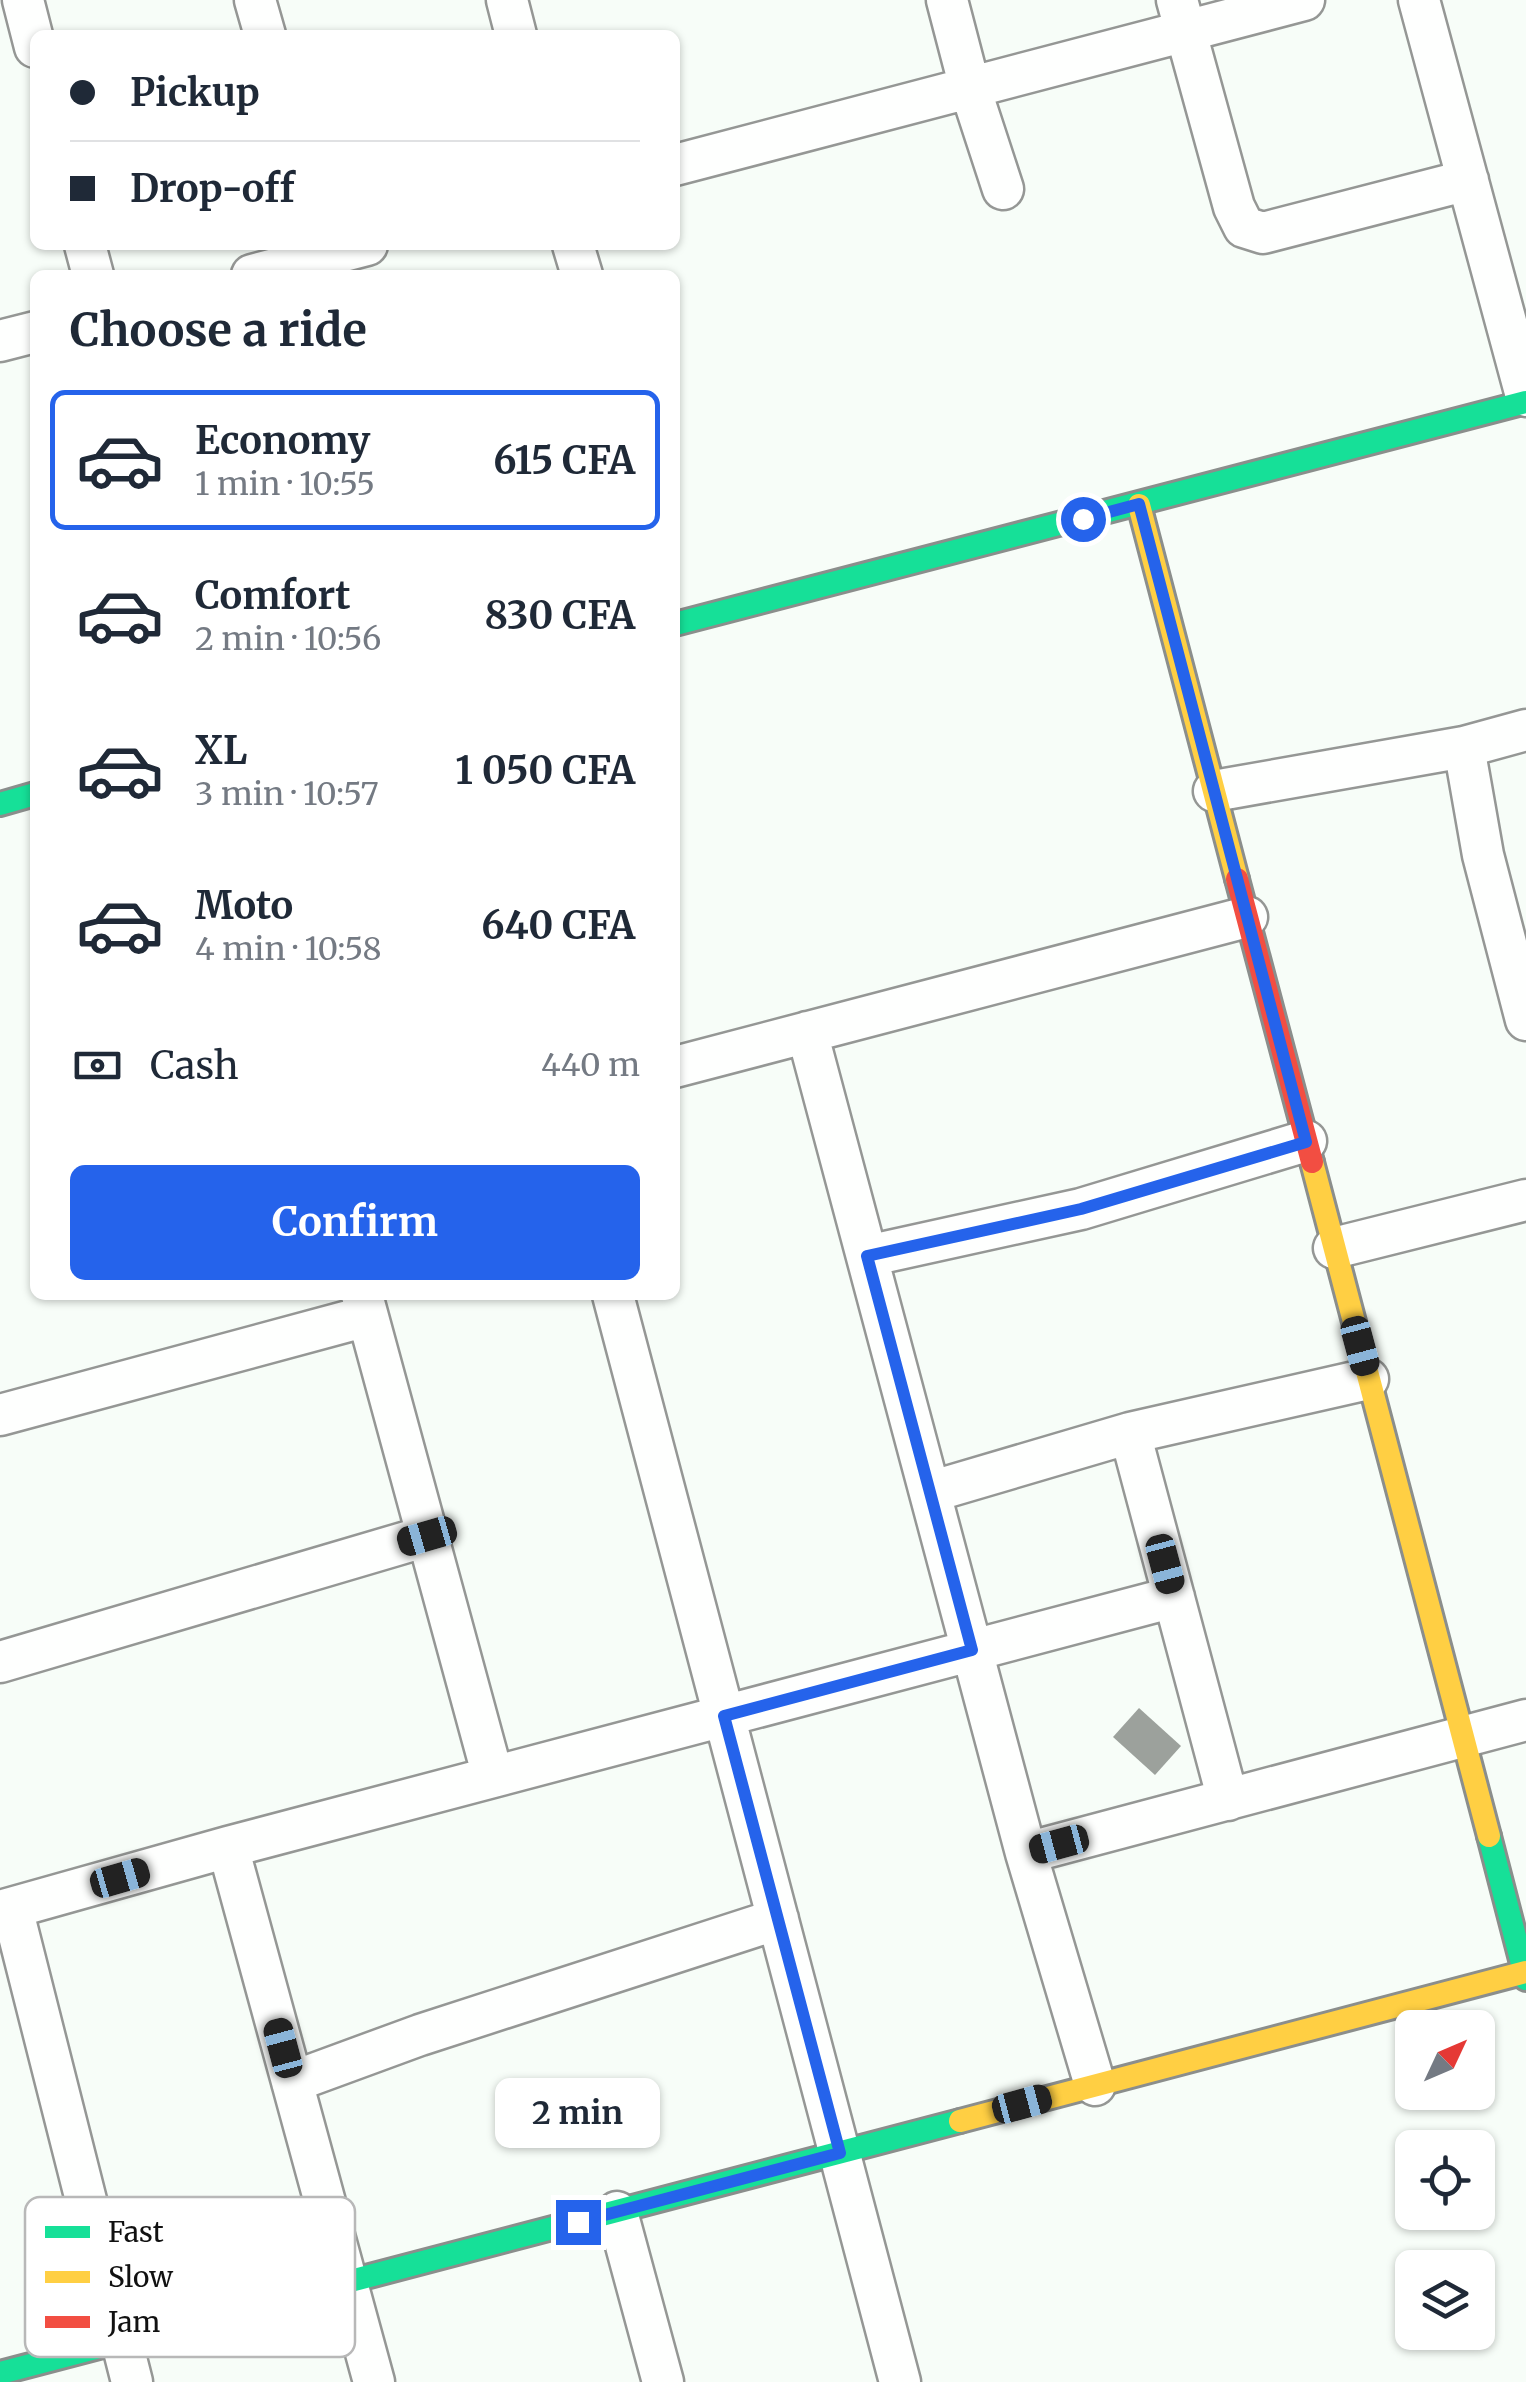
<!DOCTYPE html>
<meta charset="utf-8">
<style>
body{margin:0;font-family:Merriweather,serif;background:#f6f6f7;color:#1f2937;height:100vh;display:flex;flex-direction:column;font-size:38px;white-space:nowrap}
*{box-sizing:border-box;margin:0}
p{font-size:32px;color:#747a83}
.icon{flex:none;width:55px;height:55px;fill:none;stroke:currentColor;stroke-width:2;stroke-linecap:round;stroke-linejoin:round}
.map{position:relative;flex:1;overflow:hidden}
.drawer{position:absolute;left:30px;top:270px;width:650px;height:1030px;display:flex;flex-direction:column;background:#fff;border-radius:15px;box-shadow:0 2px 8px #0004}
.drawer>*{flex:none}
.guide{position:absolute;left:30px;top:30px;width:650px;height:220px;border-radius:15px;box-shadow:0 2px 8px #0004;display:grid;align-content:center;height:220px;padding:0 40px;background:#fff}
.needle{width:65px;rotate:46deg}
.fabs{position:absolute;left:1395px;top:2010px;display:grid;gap:20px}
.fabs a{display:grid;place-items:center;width:100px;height:100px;border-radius:15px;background:#fff;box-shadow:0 2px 8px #0004;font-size:50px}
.end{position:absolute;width:45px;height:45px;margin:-22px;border:12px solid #2563eb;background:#fff;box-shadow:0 0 0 5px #fff}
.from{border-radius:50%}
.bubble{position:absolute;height:70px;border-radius:15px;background:#fff;box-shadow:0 2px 8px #0004;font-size:32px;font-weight:700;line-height:70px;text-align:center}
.car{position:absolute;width:30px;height:60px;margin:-30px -15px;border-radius:12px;box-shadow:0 0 8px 2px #0007;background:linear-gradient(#222 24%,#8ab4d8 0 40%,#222 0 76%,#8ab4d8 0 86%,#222 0)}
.guide b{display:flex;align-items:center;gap:35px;height:95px;font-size:38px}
.guide b+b{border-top:2px solid #e0e1e3}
.guide i{width:25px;height:25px;background:#1f2937}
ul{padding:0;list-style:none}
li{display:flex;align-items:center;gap:30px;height:140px;margin:0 20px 15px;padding:0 20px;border:5px solid transparent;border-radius:15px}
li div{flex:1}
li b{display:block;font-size:38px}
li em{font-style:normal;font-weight:700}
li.on{border-color:#2563eb}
li>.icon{width:90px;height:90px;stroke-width:1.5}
h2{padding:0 40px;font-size:45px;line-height:120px}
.pay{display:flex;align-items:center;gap:25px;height:110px;padding:0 40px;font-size:38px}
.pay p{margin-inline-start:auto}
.primary-button{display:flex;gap:20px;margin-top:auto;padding:20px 40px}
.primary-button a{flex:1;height:115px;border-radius:15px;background:#2563eb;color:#fff;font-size:40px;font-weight:700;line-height:115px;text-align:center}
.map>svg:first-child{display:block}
.building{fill:#9ca19c}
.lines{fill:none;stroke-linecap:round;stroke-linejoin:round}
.street-casing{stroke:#959795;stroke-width:45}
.fast-casing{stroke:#8b8e8c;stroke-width:28}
.slow-casing{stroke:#8b8e8c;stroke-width:28}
.jam-casing{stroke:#8b8e8c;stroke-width:28}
.street{stroke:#fefffe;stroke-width:40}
.fast{stroke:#16e098;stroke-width:22}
.slow{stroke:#ffcf43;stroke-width:22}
.jam{stroke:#f24e42;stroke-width:22}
.route{stroke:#2563eb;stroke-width:12}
.key{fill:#fff;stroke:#b8b8b8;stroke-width:2.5}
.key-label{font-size:28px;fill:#111}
</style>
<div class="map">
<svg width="1526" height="2382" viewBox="0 0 1526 2382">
<rect width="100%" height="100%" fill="#f7fdf8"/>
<path class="building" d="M 1139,1708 L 1181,1746 L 1155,1775 L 1113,1737 Z"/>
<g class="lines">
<defs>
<path id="street" d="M 23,0 L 35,47
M 255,0 L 265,35
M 507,0 L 516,35
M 947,0 L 970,88 L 1003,189
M 1177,0 L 1234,207 L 1244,227 L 1263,233 L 1468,180
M 1419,0 L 1526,396
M 675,165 L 1304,0
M 85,245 L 93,275
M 573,245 L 582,275
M 252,275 L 367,245
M 0,341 L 35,332
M 1464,747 L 1483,855 L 1526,1020
M 1214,791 L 1464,747 L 1526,730
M 807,1032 L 1026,1853 L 1095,2085
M 675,1067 L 1247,917
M 1334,1248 L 1526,1200
M 867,1256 L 1081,1209 L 1306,1141
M 362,1295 L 493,1777
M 613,1295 L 900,2382
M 0,1415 L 367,1316
M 1130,1433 L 1228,1800
M 930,1492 L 1130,1433 L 1368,1379
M 0,1662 L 427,1536
M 228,1847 L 374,2382
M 1026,1853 L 1526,1720
M 12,1908 L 132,2382
M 0,1911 L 228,1847 L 1174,1597
M 292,2082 L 420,2035 L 778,1919
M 617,2212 L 663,2382"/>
<path id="fast" d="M 675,624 L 1526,402
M 0,804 L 35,794
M 1489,1836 L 1526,1979
M 0,2373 L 960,2121"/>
<path id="slow" d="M 1139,505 L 1237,879
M 1312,1162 L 1489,1836
M 960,2121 L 1526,1972"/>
<path id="jam" d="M 1237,879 L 1312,1162"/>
</defs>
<use href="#street" class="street-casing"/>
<use href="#fast" class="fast-casing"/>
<use href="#slow" class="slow-casing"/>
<use href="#jam" class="jam-casing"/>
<use href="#street" class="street"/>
<use href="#fast" class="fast"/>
<use href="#slow" class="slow"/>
<use href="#jam" class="jam"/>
</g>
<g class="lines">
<path class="route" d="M 578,2222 L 840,2153 L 724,1716 L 972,1650 L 867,1256 L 1081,1209 L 1306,1142 L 1139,504 L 1083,519"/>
</g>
<rect x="25" y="2197" width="330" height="160" rx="15" class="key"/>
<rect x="45" y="2226" width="45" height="12" fill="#16e098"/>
<rect x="45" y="2271" width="45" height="12" fill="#ffcf43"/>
<rect x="45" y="2316" width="45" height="12" fill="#f24e42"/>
<g class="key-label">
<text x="108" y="2242">Fast</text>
<text x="108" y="2287">Slow</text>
<text x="108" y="2332">Jam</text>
</g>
</svg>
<div class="fabs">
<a><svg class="needle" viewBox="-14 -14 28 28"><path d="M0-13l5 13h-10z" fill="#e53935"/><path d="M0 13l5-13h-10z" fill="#747a83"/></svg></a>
<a><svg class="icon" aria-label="locate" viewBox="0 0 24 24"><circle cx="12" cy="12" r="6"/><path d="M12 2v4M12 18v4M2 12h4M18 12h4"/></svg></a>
<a><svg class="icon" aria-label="layers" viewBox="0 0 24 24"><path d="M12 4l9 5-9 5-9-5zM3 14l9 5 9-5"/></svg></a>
</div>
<i class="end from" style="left:1083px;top:519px"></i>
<i class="end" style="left:578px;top:2222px"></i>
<div class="bubble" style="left:495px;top:2078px;width:165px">2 min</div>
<i class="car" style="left:1360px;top:1346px;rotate:165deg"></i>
<i class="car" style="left:427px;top:1536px;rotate:254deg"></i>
<i class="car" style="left:1165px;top:1564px;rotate:165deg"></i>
<i class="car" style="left:1059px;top:1844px;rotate:255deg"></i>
<i class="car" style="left:120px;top:1878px;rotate:74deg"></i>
<i class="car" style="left:283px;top:2048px;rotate:345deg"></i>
<i class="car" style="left:1022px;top:2104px;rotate:75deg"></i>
<div class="guide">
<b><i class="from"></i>Pickup</b>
<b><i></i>Drop-off</b>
</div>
<section class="drawer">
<h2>Choose a ride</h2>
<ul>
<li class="on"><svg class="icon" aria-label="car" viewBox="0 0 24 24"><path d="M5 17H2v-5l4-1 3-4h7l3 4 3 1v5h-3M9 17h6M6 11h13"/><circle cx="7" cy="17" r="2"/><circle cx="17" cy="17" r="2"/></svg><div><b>Economy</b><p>1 min · 10:55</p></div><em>615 CFA</em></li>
<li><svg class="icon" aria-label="car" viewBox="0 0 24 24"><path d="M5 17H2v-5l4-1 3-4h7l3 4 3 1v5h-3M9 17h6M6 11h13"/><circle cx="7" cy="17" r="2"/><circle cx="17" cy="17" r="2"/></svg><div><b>Comfort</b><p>2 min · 10:56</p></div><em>830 CFA</em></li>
<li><svg class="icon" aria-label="car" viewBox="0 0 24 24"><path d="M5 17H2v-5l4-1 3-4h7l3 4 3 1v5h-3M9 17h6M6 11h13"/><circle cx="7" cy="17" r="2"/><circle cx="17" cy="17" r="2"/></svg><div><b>XL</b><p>3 min · 10:57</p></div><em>1 050 CFA</em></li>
<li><svg class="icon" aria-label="car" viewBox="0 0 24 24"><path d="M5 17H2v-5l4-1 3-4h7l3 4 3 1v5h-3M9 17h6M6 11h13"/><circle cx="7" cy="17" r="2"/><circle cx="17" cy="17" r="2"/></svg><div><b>Moto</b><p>4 min · 10:58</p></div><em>640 CFA</em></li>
</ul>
<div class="pay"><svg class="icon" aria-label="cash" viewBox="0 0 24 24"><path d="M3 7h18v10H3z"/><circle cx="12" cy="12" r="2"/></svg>Cash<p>440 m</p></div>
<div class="primary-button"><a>Confirm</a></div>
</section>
</div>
